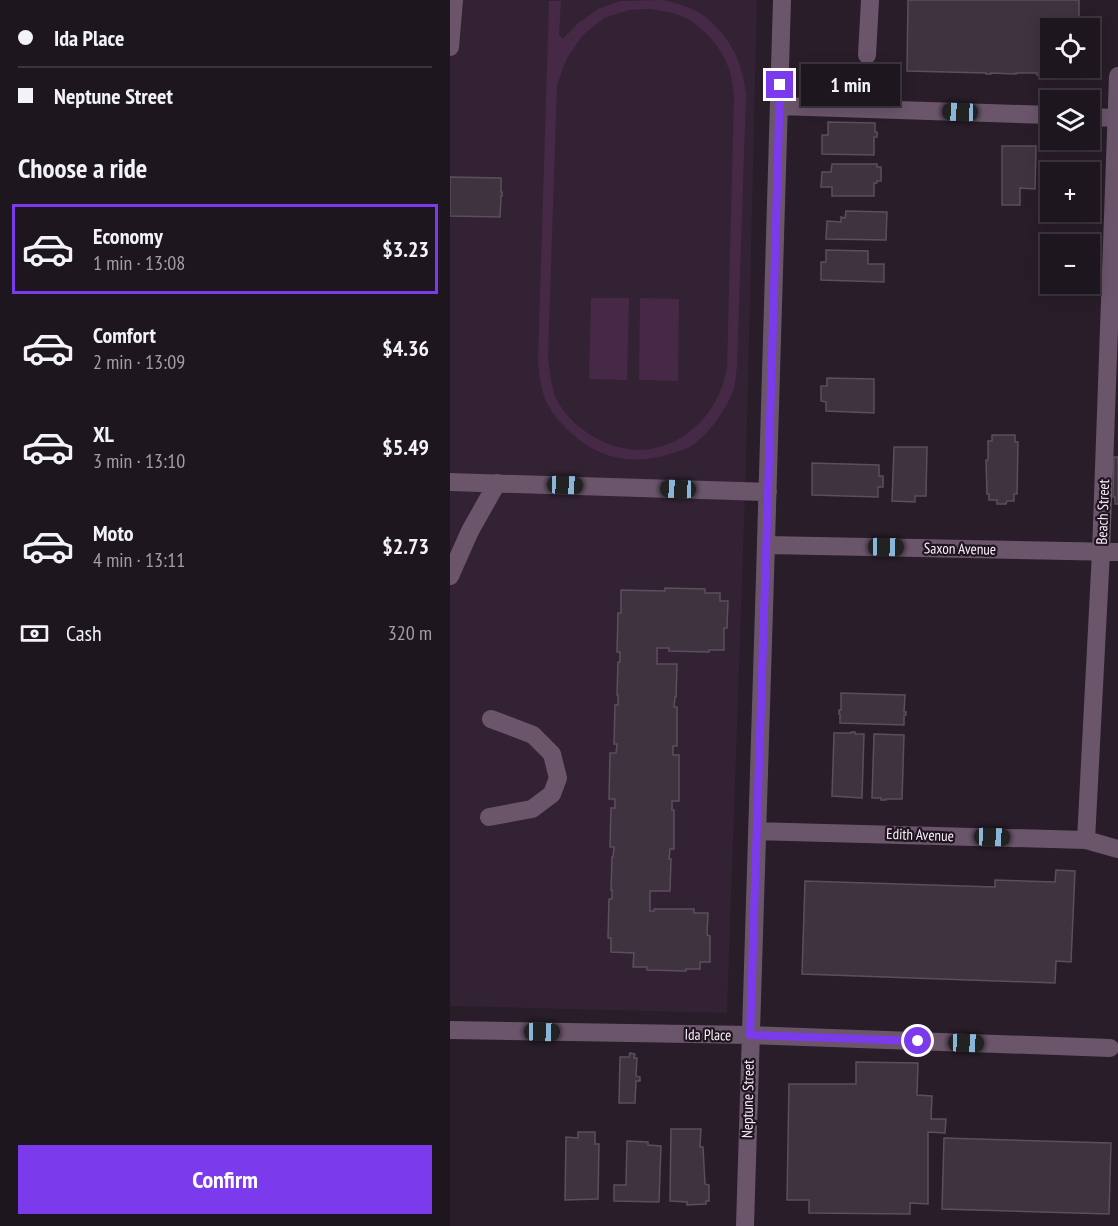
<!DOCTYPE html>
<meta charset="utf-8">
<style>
body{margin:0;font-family:"PT Sans Narrow",sans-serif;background:#261f28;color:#f1f3f6;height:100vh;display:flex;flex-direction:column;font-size:22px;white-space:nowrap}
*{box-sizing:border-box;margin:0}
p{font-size:20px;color:#a19fa4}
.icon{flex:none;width:33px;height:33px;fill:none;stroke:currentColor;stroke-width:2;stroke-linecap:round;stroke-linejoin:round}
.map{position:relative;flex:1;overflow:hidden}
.drawer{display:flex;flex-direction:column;background:#1e161f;width:450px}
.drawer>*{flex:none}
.guide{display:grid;align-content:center;height:132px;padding:0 18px;background:#1e161f}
.fabs{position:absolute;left:590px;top:18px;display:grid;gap:12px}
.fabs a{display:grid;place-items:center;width:60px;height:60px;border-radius:0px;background:#1e161f;box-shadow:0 3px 15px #0003,0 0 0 2px #3c353d;font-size:30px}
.end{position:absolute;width:27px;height:27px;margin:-14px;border:8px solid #7c3aed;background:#fff;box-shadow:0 0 0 3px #fff}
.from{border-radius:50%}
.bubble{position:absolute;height:42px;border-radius:0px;background:#1e161f;box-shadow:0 3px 15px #0003,0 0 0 2px #3c353d;font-size:20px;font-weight:700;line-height:42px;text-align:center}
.car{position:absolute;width:18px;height:36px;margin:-18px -9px;border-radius:8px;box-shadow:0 0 4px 2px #0007;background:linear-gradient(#222 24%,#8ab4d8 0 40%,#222 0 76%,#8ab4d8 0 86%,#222 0)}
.guide b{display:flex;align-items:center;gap:21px;height:57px;font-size:22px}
.guide b+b{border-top:2px solid #3c353d}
.guide i{width:15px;height:15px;background:#f1f3f6}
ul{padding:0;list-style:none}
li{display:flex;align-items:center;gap:18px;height:90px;margin:0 12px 9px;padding:0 6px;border:3px solid transparent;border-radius:0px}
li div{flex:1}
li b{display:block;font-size:22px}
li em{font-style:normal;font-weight:700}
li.current{border-color:#7c3aed}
li>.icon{width:54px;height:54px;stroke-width:1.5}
h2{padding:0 18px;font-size:27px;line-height:72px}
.pay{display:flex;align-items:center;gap:15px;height:66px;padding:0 18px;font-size:22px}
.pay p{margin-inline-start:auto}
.button{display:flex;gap:12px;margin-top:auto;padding:12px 18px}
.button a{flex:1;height:69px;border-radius:0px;background:#7c3aed;color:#fff;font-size:24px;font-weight:700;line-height:69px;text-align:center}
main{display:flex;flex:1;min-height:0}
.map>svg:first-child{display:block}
.built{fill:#322233}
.green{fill:#462947;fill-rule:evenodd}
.building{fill:#3f333f;stroke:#5c4f5c;stroke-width:1.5}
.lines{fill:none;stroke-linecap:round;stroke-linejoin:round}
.minor{stroke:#6b556b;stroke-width:18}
.route{stroke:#7c3aed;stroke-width:8}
.labels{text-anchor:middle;stroke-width:4.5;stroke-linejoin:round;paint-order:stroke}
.street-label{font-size:15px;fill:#f8f0f8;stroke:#1f141f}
</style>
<main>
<section class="drawer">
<div class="guide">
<b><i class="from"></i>Ida Place</b>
<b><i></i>Neptune Street</b>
</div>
<h2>Choose a ride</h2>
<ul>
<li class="current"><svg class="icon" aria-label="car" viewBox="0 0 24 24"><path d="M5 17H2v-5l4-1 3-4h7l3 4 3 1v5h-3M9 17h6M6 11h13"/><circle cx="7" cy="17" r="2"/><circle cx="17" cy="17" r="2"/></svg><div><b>Economy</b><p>1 min · 13:08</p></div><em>$3.23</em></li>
<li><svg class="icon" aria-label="car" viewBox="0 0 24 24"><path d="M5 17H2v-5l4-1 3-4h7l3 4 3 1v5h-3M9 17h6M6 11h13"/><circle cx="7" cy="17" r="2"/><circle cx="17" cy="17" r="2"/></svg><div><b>Comfort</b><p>2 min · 13:09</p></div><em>$4.36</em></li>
<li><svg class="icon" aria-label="car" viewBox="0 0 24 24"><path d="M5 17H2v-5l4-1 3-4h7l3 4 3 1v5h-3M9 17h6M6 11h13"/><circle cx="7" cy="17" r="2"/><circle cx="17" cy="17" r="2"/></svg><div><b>XL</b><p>3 min · 13:10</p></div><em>$5.49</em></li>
<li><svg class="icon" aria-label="car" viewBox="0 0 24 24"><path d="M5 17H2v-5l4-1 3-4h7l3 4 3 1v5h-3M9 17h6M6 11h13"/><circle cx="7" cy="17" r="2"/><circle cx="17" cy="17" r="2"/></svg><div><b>Moto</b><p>4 min · 13:11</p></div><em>$2.73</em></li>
</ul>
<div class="pay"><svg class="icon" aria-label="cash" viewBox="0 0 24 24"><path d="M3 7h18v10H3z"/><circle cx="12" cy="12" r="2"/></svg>Cash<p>320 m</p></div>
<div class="button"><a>Confirm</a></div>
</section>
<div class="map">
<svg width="668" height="1226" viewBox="0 0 668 1226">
<rect width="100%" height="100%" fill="#281d29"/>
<path class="built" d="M 0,0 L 307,0 L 296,469 L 277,1013 L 0,1006 Z"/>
<path class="green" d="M 214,0 C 227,3 241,7 253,15 C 258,18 262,23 267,28 C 286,48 293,68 296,95 L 287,366 C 286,373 286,381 284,388 C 278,407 258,436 241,446 C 237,449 232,450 228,451 C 188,467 149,461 118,430 C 111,423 103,415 98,405 C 91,392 89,376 88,361 L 99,1 L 111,1 L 109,35 L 113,39 L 127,24 L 148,9 L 170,1 ZM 199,9 C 207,10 215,11 223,13 C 249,20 272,46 280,72 C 282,80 283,88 284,96 L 277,368 C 266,431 203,472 144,437 C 129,428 116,417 108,402 C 101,389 100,372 98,358 L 107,85 L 117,58 L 132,36 L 154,18 L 179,10 Z
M 141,298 L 179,298 L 177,380 L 139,379 Z
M 190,298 L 229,299 L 228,381 L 189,380 Z"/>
<path class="building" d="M 458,0 L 629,0 L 629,28 L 600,28 L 600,68 L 628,68 L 628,74 L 612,75 L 612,74 L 592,73 L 592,75 L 587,75 L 587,73 L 566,73 L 566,74 L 541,73 L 541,74 L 536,74 L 536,73 L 457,71 Z
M 378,122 L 425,123 L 425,132 L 427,132 L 427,137 L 424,137 L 424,155 L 372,154 L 372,135 L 378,135 Z
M 552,146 L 586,146 L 585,189 L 570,188 L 570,205 L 552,205 Z
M 382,164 L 427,164 L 427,167 L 431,167 L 431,181 L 427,181 L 427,183 L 424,183 L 424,196 L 382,196 L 382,187 L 371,187 L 372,172 L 381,172 Z
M 0,177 L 51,178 L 51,192 L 52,192 L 52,196 L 51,196 L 50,217 L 0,216 Z
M 396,211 L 437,212 L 436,240 L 376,239 L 377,221 L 391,222 L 391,217 L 395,218 Z
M 376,250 L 418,251 L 418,264 L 434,264 L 434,282 L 371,280 L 371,262 L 376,262 Z
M 377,378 L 424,379 L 424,413 L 376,411 L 376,402 L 371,401 L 371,386 L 377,386 Z
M 542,435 L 565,435 L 565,442 L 568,442 L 567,494 L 564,494 L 564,501 L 557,501 L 556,504 L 547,504 L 547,500 L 539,500 L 539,494 L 537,494 L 536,460 L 538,460 L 538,441 L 542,441 Z
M 444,447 L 477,447 L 476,496 L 465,496 L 465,502 L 442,501 Z
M 664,457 L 668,457 L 668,504 L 665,504 L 665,497 L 663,497 Z
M 362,463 L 429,465 L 429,476 L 433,476 L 433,487 L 428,487 L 428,497 L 362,495 Z
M 215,588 L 255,589 L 255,593 L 270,593 L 270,601 L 278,601 L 277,628 L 274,628 L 274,650 L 259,650 L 259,652 L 219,651 L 219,648 L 207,648 L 207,664 L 227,664 L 226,697 L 225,697 L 224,707 L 227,707 L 227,746 L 223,746 L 223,755 L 229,755 L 229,801 L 222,801 L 222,810 L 224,810 L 224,849 L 220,849 L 219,859 L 221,859 L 220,891 L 200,891 L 200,911 L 204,911 L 204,909 L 244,909 L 244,913 L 258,913 L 257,935 L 260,936 L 260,962 L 250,962 L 250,969 L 236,969 L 236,971 L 197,970 L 197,967 L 183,967 L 184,953 L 161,952 L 161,938 L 158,938 L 159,899 L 162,899 L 162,890 L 161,890 L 162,857 L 163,857 L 164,847 L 160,847 L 161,808 L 165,808 L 165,799 L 159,799 L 160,753 L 166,753 L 167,744 L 164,744 L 165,705 L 168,705 L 168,695 L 167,695 L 168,662 L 170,662 L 170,652 L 167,652 L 168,613 L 171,613 L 171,590 L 215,591 Z
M 391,693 L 455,695 L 454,712 L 456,712 L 456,715 L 454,715 L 454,725 L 390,723 L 390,714 L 389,714 L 389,710 L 391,710 Z
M 401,732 L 405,732 L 405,734 L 414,734 L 412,798 L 382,796 L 384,733 L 401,733 Z
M 424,734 L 454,735 L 452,799 L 436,799 L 436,800 L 431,800 L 431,798 L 422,798 Z
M 606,870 L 625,871 L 621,962 L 606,961 L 605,983 L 352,974 L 355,881 L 545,887 L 545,880 L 605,882 Z
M 180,1053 L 185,1054 L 184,1058 L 187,1058 L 186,1076 L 190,1077 L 190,1081 L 186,1081 L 185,1103 L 169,1103 L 170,1057 L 179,1057 Z
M 406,1062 L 468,1063 L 467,1095 L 482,1096 L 481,1119 L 496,1119 L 495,1133 L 478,1132 L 478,1204 L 460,1203 L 460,1214 L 359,1213 L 359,1200 L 337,1200 L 339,1084 L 406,1084 Z
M 221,1129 L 251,1129 L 250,1147 L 253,1147 L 255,1184 L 259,1185 L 259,1201 L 256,1201 L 256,1204 L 237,1205 L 237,1202 L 220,1201 Z
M 128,1132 L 145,1132 L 145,1144 L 149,1144 L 148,1199 L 115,1200 L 116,1137 L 128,1138 Z
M 494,1138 L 661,1143 L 659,1214 L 492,1209 Z
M 177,1141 L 198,1142 L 198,1145 L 211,1146 L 209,1202 L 164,1201 L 164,1185 L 176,1185 Z"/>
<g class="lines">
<path class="minor" d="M 0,47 L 4,0
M 417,55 L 420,0
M 329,106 L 600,115
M 639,117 L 666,118
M 0,482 L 318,492
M 317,545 L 668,552
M 0,576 L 20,531 L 47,483
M 39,817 L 82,809 L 102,794 L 108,778 L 102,754 L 83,735 L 41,719
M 307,831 L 636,840 L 668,849
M 636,840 L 651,552 L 668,76
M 0,1030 L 300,1035 L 660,1048
M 295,1226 C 306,817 322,409 332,0"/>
</g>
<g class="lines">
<path class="route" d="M 330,85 L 318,492 L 300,1035 L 468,1041"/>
</g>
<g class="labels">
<g class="street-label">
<text transform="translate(653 512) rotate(-88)" y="5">Beach Street</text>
<text transform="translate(510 549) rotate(1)" y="5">Saxon Avenue</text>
<text transform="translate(470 835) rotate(2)" y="5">Edith Avenue</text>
<text transform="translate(258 1035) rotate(1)" y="5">Ida Place</text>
<text transform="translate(298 1099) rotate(-89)" y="5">Neptune Street</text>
</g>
</g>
</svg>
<div class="fabs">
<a><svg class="icon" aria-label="locate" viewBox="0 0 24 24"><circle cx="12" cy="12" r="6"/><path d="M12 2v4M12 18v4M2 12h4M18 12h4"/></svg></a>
<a><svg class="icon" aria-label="layers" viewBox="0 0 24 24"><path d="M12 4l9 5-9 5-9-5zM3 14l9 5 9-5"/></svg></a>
<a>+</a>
<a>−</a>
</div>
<i class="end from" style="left:468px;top:1041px"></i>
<i class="end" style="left:330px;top:85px"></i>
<div class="bubble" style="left:351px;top:64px;width:99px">1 min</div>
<i class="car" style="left:510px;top:112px;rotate:272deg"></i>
<i class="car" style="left:115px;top:485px;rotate:92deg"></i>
<i class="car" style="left:228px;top:489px;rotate:272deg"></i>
<i class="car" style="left:436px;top:547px;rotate:91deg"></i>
<i class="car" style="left:542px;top:837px;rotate:92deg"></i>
<i class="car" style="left:92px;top:1032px;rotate:91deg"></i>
<i class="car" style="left:516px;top:1043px;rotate:92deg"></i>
</div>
</main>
